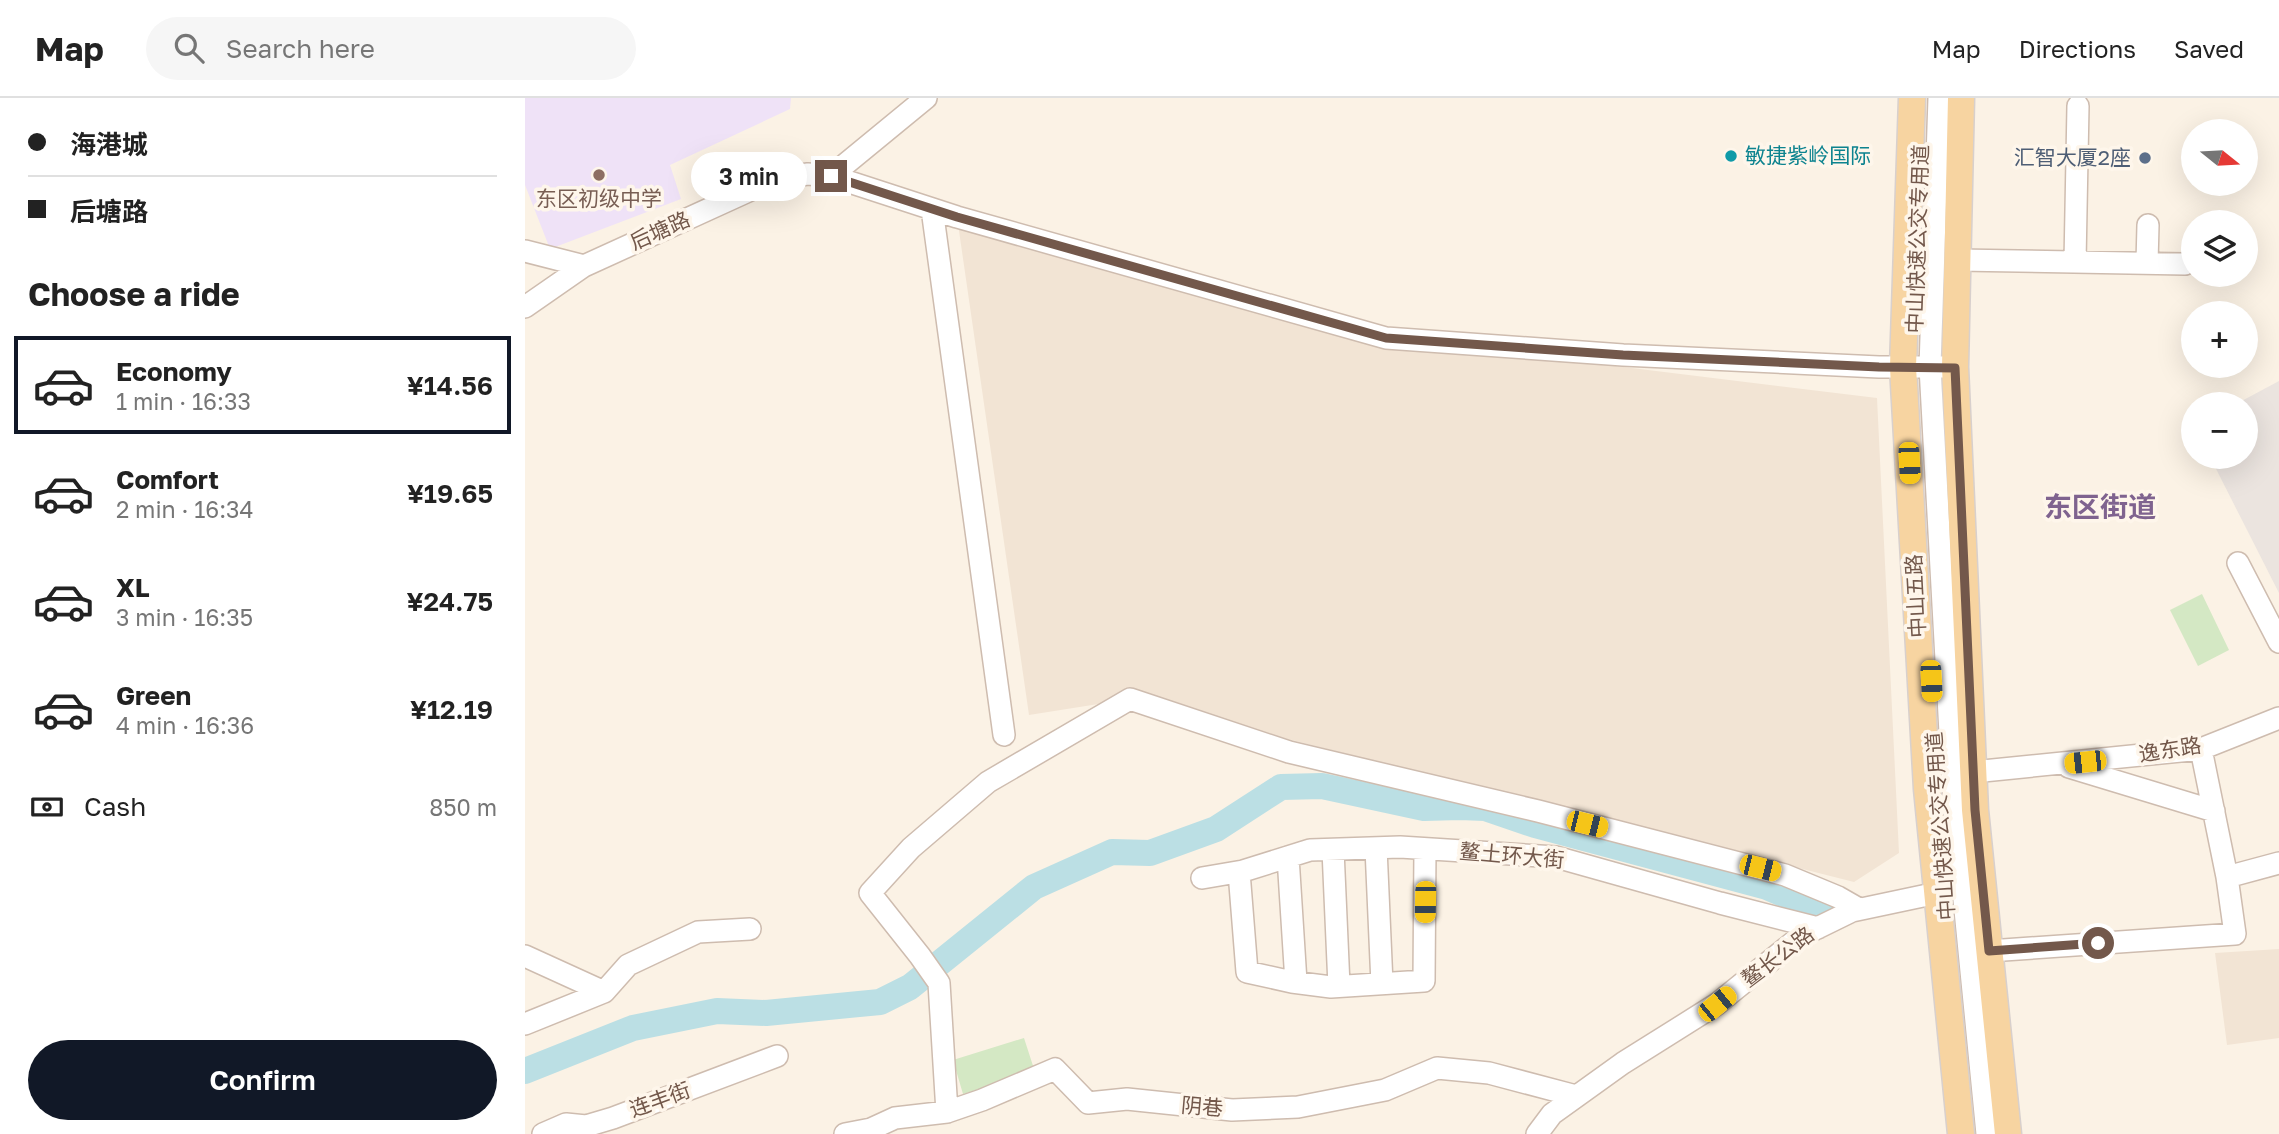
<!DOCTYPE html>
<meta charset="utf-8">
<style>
body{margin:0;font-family:"Golos Text","Noto Sans SC",sans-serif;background:#f6f6f6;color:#222;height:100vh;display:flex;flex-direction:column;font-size:26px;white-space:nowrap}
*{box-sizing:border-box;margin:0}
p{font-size:23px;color:#767676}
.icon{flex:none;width:38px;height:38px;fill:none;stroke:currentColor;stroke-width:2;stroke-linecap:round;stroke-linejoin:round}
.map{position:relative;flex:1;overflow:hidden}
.side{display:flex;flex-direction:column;background:#fff;width:525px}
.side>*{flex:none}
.top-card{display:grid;align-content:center;height:154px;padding:0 28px;background:#fff}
.needle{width:46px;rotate:108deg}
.tools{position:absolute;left:1656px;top:21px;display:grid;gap:14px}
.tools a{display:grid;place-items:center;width:77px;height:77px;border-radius:50%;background:#fff;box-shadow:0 7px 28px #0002;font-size:35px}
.end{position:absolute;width:32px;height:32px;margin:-16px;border:9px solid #73584b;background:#fff;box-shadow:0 0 0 4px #fff}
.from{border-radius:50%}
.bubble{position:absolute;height:49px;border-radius:24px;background:#fff;box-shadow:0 7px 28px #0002;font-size:23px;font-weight:600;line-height:49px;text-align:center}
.car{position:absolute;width:21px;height:42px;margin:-21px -10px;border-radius:9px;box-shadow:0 0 5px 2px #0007;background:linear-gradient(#f5c518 24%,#345 0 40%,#f5c518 0 76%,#345 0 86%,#f5c518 0)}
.top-card b{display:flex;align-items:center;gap:24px;height:66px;font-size:26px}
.top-card b+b{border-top:2px solid #e0e0e0}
.top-card i{width:18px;height:18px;background:#222}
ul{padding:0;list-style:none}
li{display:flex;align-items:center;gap:21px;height:98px;margin:0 14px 10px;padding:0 14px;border:4px solid transparent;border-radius:0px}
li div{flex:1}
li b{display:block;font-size:26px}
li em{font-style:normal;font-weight:600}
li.selected{border-color:#111827}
li>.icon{width:63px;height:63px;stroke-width:1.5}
h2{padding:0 28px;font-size:32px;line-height:84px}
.pay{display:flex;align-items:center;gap:18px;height:77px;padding:0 28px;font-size:26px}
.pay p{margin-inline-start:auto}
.action{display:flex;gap:14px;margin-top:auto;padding:14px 28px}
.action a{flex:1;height:80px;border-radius:42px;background:#111827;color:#fff;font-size:28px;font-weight:600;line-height:80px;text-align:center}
header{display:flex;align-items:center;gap:42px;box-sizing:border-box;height:98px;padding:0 35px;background:#fff;border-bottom:2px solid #e0e0e0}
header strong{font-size:33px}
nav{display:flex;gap:38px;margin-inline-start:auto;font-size:24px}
.search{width:490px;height:63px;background:#f6f6f6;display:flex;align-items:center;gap:18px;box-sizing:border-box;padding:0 24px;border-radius:38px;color:#767676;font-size:26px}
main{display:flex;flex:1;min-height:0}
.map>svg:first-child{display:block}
.residential{fill:#f2e4d4}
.industrial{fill:#ebe4df}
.education{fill:#efe2f7}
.green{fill:#d4e8c4}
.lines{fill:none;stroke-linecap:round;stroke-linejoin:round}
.river{stroke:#bbdfe4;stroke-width:26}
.minor-casing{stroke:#cebcaf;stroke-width:24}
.major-casing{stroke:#d8d0cd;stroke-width:29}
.minor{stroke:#fff;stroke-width:21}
.major{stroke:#f7d4a1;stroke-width:26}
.route{stroke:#73584b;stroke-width:9}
.culture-dot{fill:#0f9aa8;stroke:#fef6eb;stroke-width:2.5}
.service-dot{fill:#5c6f8a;stroke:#fef6eb;stroke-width:2.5}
.education-dot{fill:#8d6e63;stroke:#fef6eb;stroke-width:2.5}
.labels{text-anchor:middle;stroke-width:7;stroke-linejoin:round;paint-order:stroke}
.culture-label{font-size:21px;fill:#0d838f;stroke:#fef6eb;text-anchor:start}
.service-label{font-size:21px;fill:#4e5e75;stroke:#fef6eb;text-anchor:end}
.education-label{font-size:21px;fill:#785e54;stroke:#fef6eb}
.street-label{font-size:21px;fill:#73584b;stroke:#fef6eb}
.district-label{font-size:28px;font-weight:bold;fill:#7f638f;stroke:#fef6eb}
</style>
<header>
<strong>Map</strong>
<div class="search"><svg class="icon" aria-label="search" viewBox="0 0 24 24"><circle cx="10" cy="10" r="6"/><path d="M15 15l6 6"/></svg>Search here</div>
<nav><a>Map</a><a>Directions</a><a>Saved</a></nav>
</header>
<main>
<section class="side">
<div class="top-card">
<b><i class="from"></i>海港城</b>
<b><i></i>后塘路</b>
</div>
<h2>Choose a ride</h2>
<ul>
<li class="selected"><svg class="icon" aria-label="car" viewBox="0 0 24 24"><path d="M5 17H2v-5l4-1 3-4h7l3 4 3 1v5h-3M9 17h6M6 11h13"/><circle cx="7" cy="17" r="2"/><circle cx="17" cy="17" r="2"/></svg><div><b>Economy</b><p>1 min · 16:33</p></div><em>¥14.56</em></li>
<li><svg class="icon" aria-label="car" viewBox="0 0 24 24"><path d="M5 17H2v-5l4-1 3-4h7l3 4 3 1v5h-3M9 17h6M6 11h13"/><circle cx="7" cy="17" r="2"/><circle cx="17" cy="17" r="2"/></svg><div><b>Comfort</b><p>2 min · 16:34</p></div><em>¥19.65</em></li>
<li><svg class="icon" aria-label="car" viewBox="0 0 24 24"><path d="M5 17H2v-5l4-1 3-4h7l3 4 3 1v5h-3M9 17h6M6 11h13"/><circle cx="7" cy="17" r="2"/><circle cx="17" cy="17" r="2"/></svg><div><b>XL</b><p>3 min · 16:35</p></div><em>¥24.75</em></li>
<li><svg class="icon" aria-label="car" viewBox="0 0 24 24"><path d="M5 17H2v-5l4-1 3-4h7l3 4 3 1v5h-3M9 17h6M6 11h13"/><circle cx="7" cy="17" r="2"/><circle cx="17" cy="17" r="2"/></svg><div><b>Green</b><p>4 min · 16:36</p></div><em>¥12.19</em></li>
</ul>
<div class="pay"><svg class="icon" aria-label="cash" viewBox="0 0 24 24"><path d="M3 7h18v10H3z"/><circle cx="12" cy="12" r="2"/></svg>Cash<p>850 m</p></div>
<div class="action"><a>Confirm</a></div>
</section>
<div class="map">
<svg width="1754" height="1036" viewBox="0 0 1754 1036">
<rect width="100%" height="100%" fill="#fbf2e5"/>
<path class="residential" d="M 432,119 L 861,240 L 1352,300 L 1374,755 L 1329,784 L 605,601 L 504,617 Z
M 1754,851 L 1754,940 L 1702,947 L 1690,855 Z"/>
<path class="industrial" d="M 1754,283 L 1754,495 L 1685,359 L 1720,359 L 1720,306 L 1711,306 Z"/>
<path class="education" d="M 0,0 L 266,0 L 265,11 L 145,67 L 156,101 L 25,151 L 0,87 Z"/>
<path class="green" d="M 1677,496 L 1704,552 L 1673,568 L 1645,512 Z
M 499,940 L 510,974 L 438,996 L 428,962 Z"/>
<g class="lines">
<path class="river" d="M 0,973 L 108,930 L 192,913 L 241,915 L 355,904 L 385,889 L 509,789 L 587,754 L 625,755 L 691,731 L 756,689 L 797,688 L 899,710 L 935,709 L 960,710 L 1010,727 L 1242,789 L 1298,813"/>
<defs>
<path id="minor" d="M 1414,0 L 1405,269 L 1428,690 L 1462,1036
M 306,78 L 401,0
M 407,111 L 479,637
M 0,153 L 59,168
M 1433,162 L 1660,166
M 1550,164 L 1553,8
M 1622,165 L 1623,127
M 0,209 L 59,168 L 252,80 L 283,76 L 306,78 L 432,119 L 861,240 L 1098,257 L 1354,269 L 1430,269
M 1713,465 L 1754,544
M 1676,651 L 1702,779 L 1754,765
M 1544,669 L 1689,713
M 1448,674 L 1676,651 L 1754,620
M 851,750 L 857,886
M 808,752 L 814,888
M 763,759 L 771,884
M 714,774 L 722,874 L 767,884 L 806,889 L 899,883 L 900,751
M 677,780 L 718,773 L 785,752 L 875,749 L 1031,759 L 1195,805 L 1293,830
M 1464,853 L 1710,836 L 1702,779
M 0,858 L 79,894
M 0,926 L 79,894 L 103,867 L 173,834 L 225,831
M 422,1014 L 414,885 L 395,858 L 345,795 L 386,750 L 463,684 L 605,601 L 764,654 L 1013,713 L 1260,777 L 1313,799 L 1334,811
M 18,1036 L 41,1026 L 61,1028 L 88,1020 L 252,958
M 320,1036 L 346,1031 L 370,1020 L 422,1014 L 457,1002 L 530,971 L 563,1005 L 602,1001 L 707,1012 L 773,1009 L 860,992 L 912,970 L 964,975 L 1051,998
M 1012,1036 L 1027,1016 L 1098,965 L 1192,906 L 1276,838 L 1327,813 L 1412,795"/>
<path id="major" d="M 1387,0 L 1378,269 L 1402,691 L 1436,1036
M 1436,0 L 1430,269 L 1450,712 L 1483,1036"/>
</defs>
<use href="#minor" class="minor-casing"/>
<use href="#major" class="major-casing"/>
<use href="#minor" class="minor"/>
<use href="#major" class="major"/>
</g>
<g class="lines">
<path class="route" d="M 306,78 L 432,119 L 861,240 L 1098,257 L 1354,269 L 1430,270 L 1450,712 L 1464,853 L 1573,845"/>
</g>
<circle class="culture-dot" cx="1206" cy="58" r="7"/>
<circle class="service-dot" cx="1620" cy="60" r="7"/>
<circle class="education-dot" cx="74" cy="77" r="7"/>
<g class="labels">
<g class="culture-label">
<text x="1220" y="65">敏捷紫岭国际</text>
</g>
<g class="service-label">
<text x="1606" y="67">汇智大厦2座</text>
</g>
<g class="education-label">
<text x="74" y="108">东区初级中学</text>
</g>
<g class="street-label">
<text transform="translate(135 133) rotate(-24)" y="7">后塘路</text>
<text transform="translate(1393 141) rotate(-88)" y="7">中山快速公交专用道</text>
<text transform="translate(1391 498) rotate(-93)" y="7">中山五路</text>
<text transform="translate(1645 652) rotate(-9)" y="7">逸东路</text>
<text transform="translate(1416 728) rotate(-94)" y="7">中山快速公交专用道</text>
<text transform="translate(987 758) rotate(5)" y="7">鳌土环大街</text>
<text transform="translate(1253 859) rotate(-37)" y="7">鳌长公路</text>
<text transform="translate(135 1002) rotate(-20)" y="7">连丰街</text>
<text transform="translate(677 1009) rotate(5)" y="7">阴巷</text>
</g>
<g class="district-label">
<text x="1575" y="419">东区街道</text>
</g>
</g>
</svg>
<div class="tools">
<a><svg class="needle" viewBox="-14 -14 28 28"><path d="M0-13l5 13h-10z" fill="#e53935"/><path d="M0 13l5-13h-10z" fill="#767676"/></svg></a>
<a><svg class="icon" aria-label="layers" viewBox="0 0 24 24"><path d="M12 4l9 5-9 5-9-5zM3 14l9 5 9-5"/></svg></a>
<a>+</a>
<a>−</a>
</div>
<i class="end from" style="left:1573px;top:845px"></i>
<i class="end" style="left:306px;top:78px"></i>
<div class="bubble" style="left:166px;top:54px;width:116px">3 min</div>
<i class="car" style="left:1384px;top:365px;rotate:177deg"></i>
<i class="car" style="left:1406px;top:583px;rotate:177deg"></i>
<i class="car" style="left:1560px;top:664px;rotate:264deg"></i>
<i class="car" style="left:1062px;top:726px;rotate:104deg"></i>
<i class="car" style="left:1235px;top:770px;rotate:104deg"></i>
<i class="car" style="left:900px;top:804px;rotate:181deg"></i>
<i class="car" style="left:1192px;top:906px;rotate:51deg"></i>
</div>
</main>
